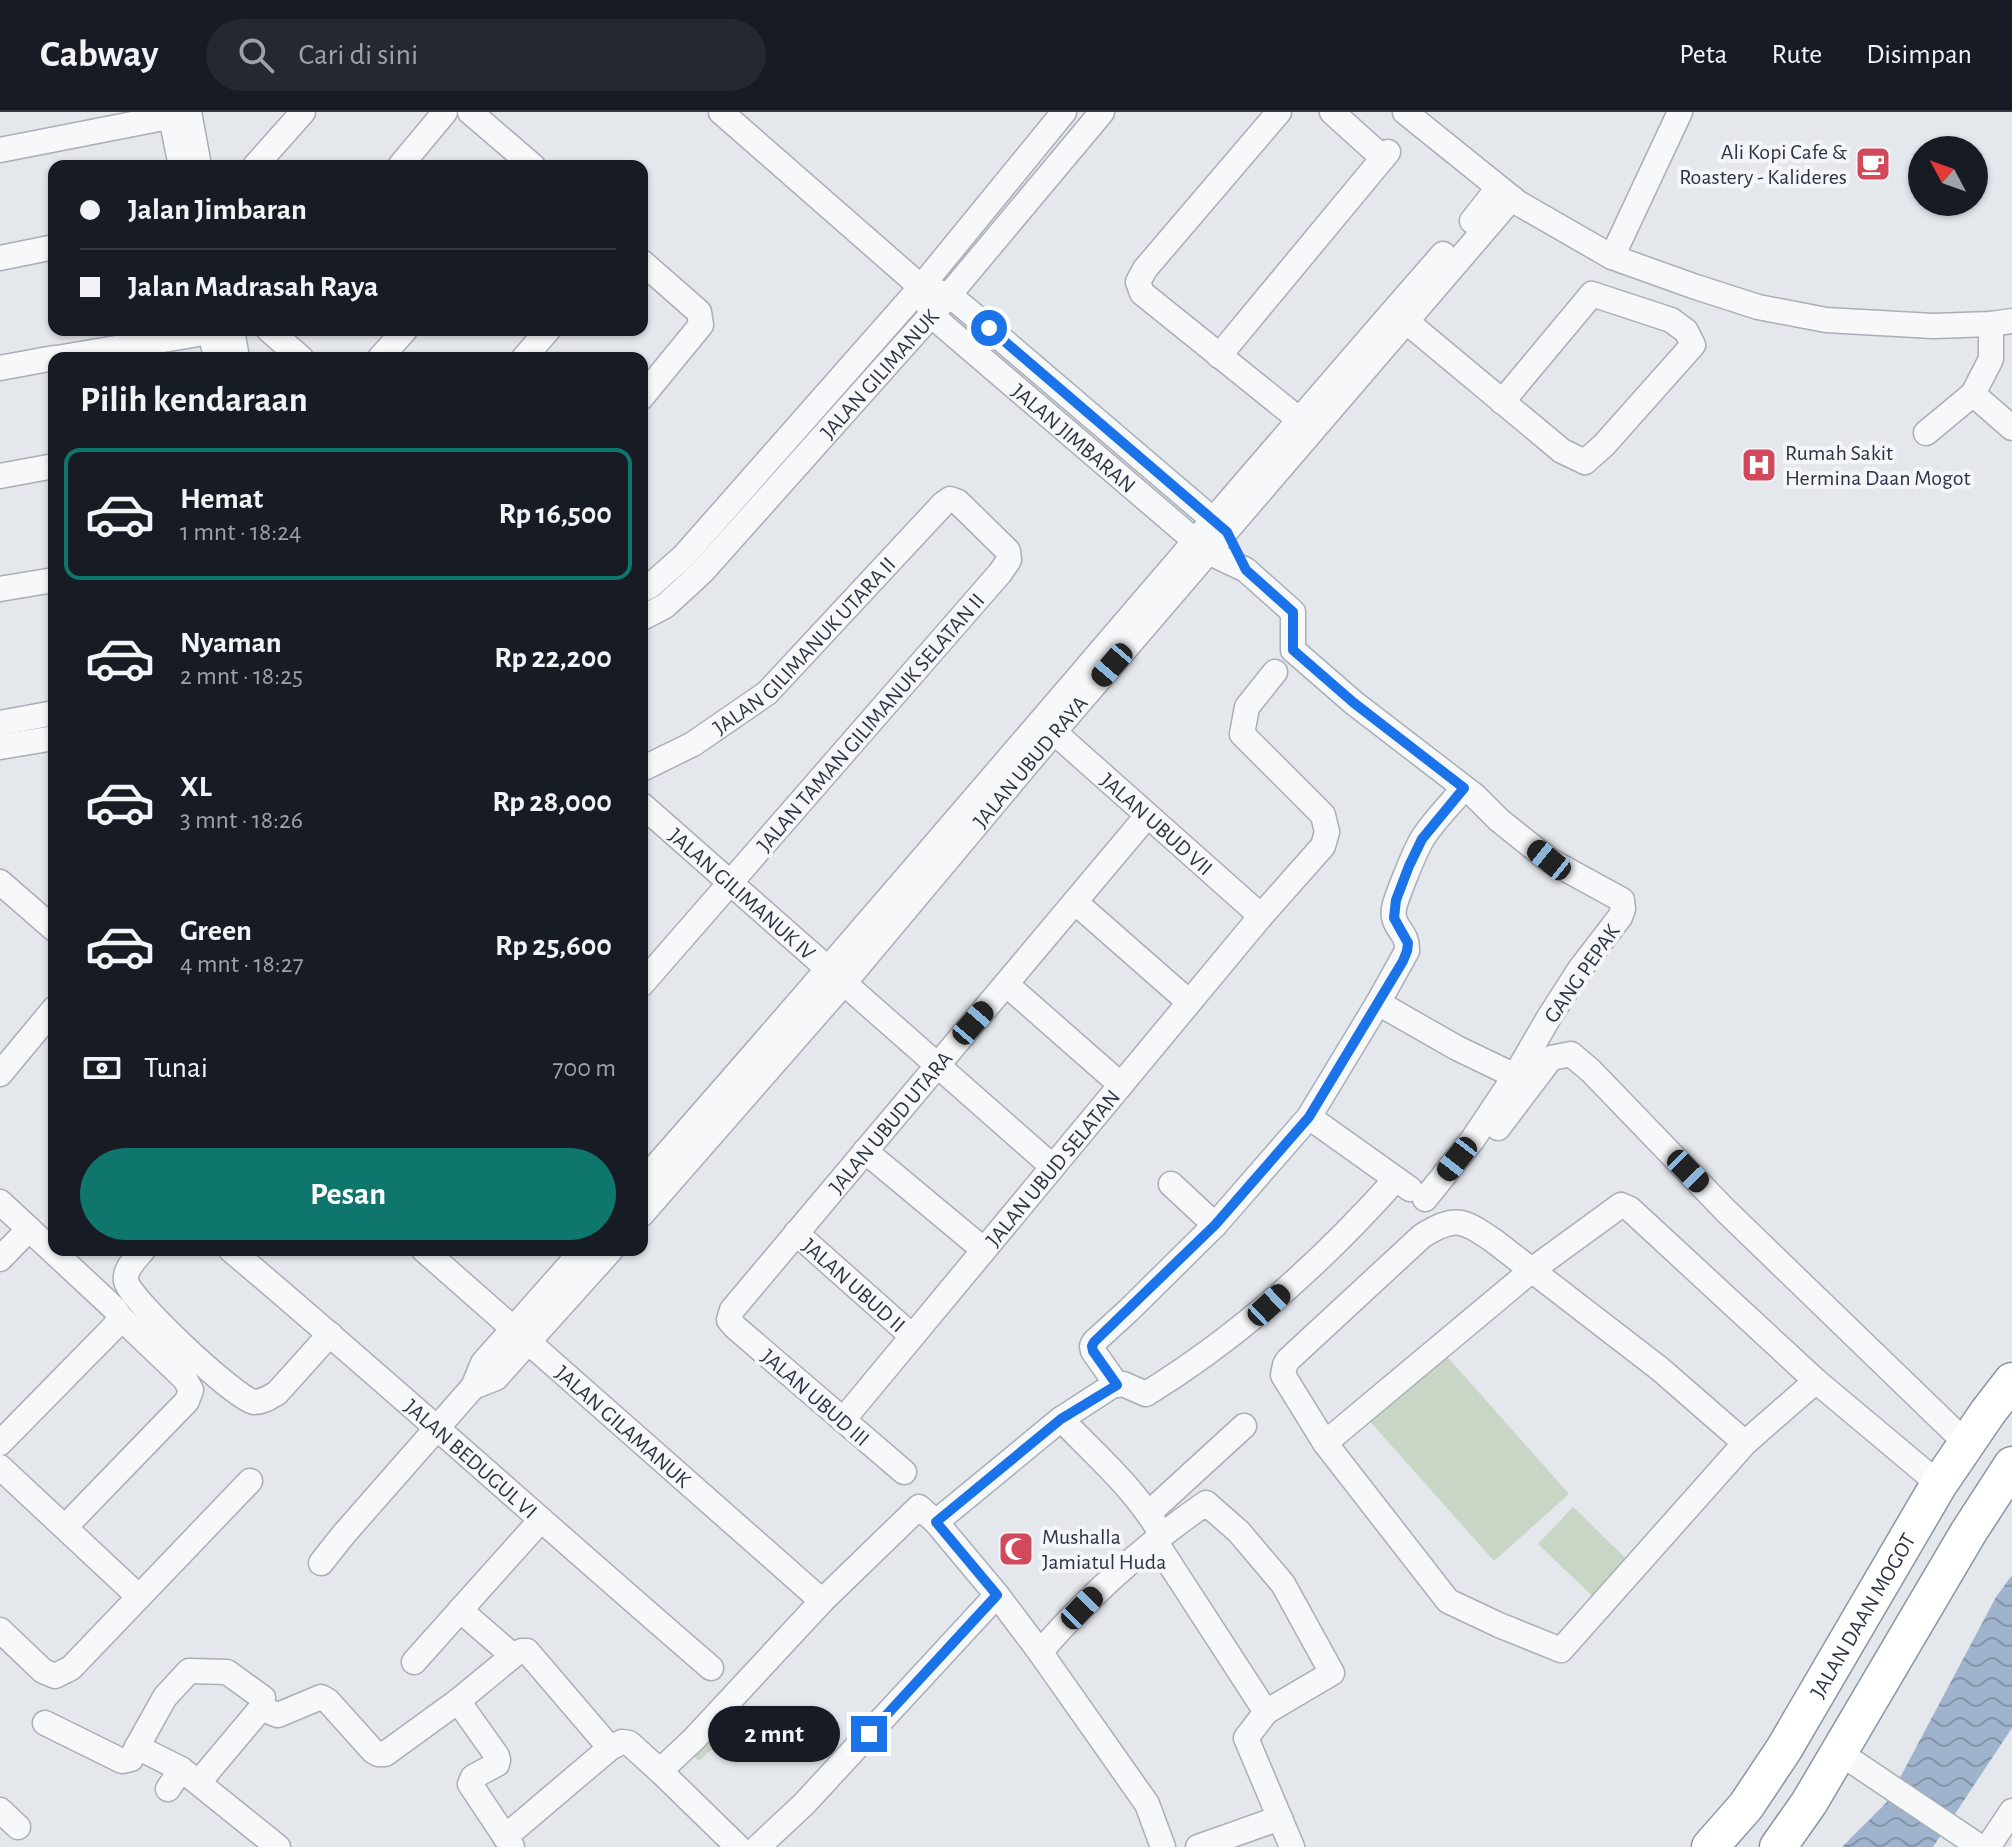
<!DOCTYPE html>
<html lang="id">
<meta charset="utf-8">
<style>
body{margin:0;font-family:"Alegreya Sans",sans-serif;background:#242831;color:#f1f3f6;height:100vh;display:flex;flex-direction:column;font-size:30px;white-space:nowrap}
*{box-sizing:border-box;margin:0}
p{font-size:26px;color:#9ea1a6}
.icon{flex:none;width:44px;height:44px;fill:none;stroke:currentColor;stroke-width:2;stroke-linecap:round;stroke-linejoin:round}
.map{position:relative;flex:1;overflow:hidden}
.drawer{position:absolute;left:48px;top:240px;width:600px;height:904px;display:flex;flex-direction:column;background:#171b24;border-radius:16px;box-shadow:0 2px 6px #0004}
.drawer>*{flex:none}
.guide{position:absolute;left:48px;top:48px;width:600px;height:176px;border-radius:16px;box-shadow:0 2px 6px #0004;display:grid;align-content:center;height:176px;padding:0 32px;background:#171b24}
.needle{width:52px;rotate:311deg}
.controls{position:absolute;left:1908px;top:24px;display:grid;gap:16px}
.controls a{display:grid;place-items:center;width:80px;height:80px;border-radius:50%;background:#171b24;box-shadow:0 2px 6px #0004;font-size:40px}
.end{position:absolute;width:36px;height:36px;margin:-18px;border:10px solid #1a73e8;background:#fff;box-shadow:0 0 0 4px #fff}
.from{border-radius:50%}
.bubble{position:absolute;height:56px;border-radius:28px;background:#171b24;box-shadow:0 2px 6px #0004;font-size:26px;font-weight:600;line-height:56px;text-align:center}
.car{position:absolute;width:24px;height:48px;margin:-24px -12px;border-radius:10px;box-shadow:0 0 6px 2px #0007;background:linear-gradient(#222 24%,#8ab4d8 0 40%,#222 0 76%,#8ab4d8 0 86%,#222 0)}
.guide b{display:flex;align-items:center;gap:28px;height:76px;font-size:30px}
.guide b+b{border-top:2px solid #363941}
.guide i{width:20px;height:20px;background:#f1f3f6}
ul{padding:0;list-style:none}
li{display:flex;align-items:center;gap:24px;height:132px;margin:0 16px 12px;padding:0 16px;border:4px solid transparent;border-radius:16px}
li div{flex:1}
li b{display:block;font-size:30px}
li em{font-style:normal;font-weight:600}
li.selected{border-color:#0f766e}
li>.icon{width:72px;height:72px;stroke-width:1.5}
h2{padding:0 32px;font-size:36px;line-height:96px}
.pay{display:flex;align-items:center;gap:20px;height:88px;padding:0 32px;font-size:30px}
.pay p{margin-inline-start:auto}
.primary-button{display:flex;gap:16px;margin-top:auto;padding:16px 32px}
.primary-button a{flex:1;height:92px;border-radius:48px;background:#0f766e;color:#fff;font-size:32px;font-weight:600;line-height:92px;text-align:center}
header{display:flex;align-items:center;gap:48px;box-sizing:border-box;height:112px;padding:0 40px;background:#171b24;border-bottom:2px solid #363941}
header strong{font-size:38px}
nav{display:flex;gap:44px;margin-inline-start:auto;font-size:28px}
.search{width:560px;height:72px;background:#242831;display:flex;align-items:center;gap:20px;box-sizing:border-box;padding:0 28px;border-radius:44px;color:#9ea1a6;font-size:30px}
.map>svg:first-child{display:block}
.garden{fill:#c9d6c5}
.water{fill:url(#water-waves)}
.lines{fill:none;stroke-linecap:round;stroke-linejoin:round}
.minor-casing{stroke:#a9aeb7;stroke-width:27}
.highway-casing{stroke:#8b94a3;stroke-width:39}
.minor{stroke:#f7f8fa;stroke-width:24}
.highway{stroke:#fff;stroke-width:36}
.route{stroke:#1a73e8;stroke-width:10}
.labels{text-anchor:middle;stroke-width:8;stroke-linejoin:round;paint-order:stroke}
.poi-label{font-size:22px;fill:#2b3445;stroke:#f4f6f9;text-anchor:start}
.street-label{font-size:22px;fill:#2b3445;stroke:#f4f6f9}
</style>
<header>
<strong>Cabway</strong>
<div class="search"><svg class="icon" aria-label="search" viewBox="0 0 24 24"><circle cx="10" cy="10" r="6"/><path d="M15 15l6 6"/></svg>Cari di sini</div>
<nav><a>Peta</a><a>Rute</a><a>Disimpan</a></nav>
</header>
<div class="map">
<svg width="2012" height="1735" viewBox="0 0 2012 1735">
<defs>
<pattern id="water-waves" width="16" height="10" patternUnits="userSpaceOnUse" patternTransform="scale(2)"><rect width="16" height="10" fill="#9fb4cc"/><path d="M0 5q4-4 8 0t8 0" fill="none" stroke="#8293a7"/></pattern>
</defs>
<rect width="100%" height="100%" fill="#e4e7ec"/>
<path class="garden" d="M 1443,1240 L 1569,1382 L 1494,1449 L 1367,1306 Z
M 1573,1395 L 1640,1460 L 1605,1496 L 1538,1432 Z
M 710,1604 L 740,1632 L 725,1648 L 712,1637 L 699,1649 L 682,1633 Z"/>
<path class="water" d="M 2012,1463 L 2012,1616 L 1933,1735 L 1842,1735 L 1887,1690 L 1996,1485 Z"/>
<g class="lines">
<defs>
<g id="minor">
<path d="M 170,0 L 181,54"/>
<path d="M 189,0 L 199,54"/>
<path d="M 470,0 L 533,54"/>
<path d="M 721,0 L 921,175 L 949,183 L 964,195 L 1225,418"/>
<path d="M 1279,0 L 1145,157 L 1138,170 L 1142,181 L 1311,317"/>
<path d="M 1332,0 L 1383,46"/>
<path d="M 1405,0 L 1518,91 L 1612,145 L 1693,174 L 1758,195 L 1826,208 L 1933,214 L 1991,212 L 2012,209"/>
<path d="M 0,38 L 189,1"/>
<path d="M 255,54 L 303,0"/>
<path d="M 400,54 L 445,0"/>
<path d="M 1472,109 L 1498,76"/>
<path d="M 1612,145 L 1680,0"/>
<path d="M 0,146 L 54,135"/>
<path d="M 642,150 L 699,200 L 701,213 L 642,285"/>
<path id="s1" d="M 921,175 L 932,203 L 945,215 L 1208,440 L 1246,458 L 1293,500 L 1293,538 L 1354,591 L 1475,684 L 1499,708 L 1549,748 L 1622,788 L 1623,797 L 1620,805 L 1580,857 L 1548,907 L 1515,964 L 1473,1027 L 1425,1087"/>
<path d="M 1407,210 L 1562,339 L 1585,350 L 1604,333 L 1693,233 L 1686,219 L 1671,208 L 1592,182 L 1502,290"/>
<path d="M 210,218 L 216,246"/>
<path d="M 232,218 L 237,246"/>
<path d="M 269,218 L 301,246"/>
<path d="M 1219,244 L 1388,40"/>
<path d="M 57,246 L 222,218"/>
<path d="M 380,246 L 405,218"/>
<path d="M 524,246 L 548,218"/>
<path d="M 0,256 L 54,246"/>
<path d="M 1973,282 L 2012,316"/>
<path d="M 1926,321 L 1973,282 L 1991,247 L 1991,212"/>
<path d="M 0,364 L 54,354"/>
<path d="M 0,477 L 54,468"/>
<path d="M 642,478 L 650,474 L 684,444 L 921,175 L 1064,0"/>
<path id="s2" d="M 642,506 L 665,494 L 702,460 L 949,183 L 1102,0"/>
<path d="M 0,611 L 54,601"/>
<path id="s3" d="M 1054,620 L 1261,804"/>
<path d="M 0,635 L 54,626"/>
<path id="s4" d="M 642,657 L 693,632 L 767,581 L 943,392 L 950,387 L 958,390 L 1008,439 L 1009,448 L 1000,461 L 642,872"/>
<path id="s5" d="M 642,693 L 1053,1055"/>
<path d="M 0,770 L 54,817"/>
<path d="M 1075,790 L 1189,890"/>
<path d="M 1006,872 L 1121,973"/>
<path d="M 1378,891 L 1407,839 C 1408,821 1396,818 1394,805 C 1392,796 1398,784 1401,775 C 1407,760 1413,744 1421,729 C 1432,710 1450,693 1464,676"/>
<path d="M 0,962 L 54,897"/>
<path d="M 1309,1005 L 1378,891 L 1457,936 L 1515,964"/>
<path d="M 1498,1016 L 1551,946 L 1571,942 L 1591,959 L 1726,1099 L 1966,1331"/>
<path d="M 865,1039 L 984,1138"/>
<path d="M 642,1070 C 912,764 1174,450 1443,142"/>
<path d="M 1171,1072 L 1215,1113"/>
<path d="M 0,1090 L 115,1197 L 119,1204 L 185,1267 L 191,1278 L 187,1289 L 65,1415"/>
<path id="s6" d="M 642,1102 L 844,871 L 1054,620 L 1512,86"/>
<path id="s7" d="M 796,1121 L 912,1224"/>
<path d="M 143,1138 C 136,1147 124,1157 126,1169 C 128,1186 237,1288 254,1290 C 263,1290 270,1285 277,1281 L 330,1222"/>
<path id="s8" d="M 231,1138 C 393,1275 551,1418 711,1556"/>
<path id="s9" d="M 424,1138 L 822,1489"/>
<path d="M 0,1147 L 29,1117"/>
<path d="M 1117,1273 L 1093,1239 L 1092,1234 L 1094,1230 L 1129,1198 L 1215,1113 L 1309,1005 L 1410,1077"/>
<path d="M 473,1275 L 496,1266 L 611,1138"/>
<path d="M 1061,1307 C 1097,1344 1136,1378 1162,1423"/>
<path id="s10" d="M 843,1308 L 1261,804 L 1323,734 L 1327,720 L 1323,703 L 1242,622 L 1247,595 L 1275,560"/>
<path d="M 0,1331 L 115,1214 L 119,1204"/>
<path d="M 1325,1331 L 1532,1158 L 1621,1093 L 1630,1097 L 1816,1269"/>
<path d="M 1745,1331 L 1561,1538 L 1499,1513 L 1448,1489 L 1325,1331 L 1283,1263 L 1285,1253 L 1288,1248 L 1422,1124 C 1456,1103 1463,1108 1494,1129 L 1660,1257 L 1745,1331 L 1816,1269 L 1939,1372"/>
<path d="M 0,1355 L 138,1484"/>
<path id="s11" d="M 904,1360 L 735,1215 L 729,1208 L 732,1198 L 1147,704"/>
<path d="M 1149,1401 L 1244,1314"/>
<path d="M 936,1410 L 1061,1307 L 1112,1274 L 1123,1272 L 1146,1282 C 1240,1224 1323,1149 1396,1067"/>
<path d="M 1155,1429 L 1266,1600 L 1246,1626 L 1292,1735"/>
<path d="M 321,1451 L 344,1422 L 473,1275 L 483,1251 L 583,1138"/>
<path d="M 460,1498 L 505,1537"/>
<path d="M 0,1518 L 43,1559 L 55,1564 L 71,1556 L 250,1369"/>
<path d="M 1040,1540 L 1147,1692 L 1163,1735"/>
<path d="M 414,1550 L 540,1409"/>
<path d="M 458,1589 L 497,1644 L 498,1648 L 497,1652 L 473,1665 L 470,1672 L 512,1735"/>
<path d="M 45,1611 L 122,1649 L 131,1647 L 137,1635 L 181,1657 L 278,1735"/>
<path d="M 137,1635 L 165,1585 L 189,1559 L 227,1560 L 263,1586 L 262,1595 L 270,1600 L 278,1603 L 321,1585 L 328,1589 L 373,1639 L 378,1642 L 385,1642 L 458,1589 L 515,1542 L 522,1539 L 527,1539 L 610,1636"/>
<path d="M 1840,1641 L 1980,1735"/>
<path d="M 660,1659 L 738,1735"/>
<path d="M 199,1670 L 262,1595"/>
<path d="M 168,1677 L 181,1657"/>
<path d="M 0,1698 L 18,1715"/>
<path d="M 505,1725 L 610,1636 L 622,1630 L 629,1631 L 660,1659 L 694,1627 L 822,1489 L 919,1395 L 936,1410 L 997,1483 L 1040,1540 C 1089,1484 1145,1433 1206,1391 L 1239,1420 L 1283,1472 L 1332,1561 L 1266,1600"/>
<path d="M 758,1735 L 804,1692 L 997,1483"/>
<path d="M 1198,1735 L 1280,1706"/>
<path d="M 1988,1735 L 2012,1699"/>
</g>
<g id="highway">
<path id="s12" d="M 1710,1735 L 1746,1694 L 1784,1637 L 1939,1372 L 1988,1300 L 2012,1269"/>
<path d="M 1778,1735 L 1809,1691 L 1968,1421 L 2012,1353"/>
</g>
</defs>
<use href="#minor" class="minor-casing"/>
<use href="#highway" class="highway-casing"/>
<use href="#minor" class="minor"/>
<use href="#highway" class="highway"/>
</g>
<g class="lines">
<path class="route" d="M 869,1622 L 997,1483 L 936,1410 L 1061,1307 L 1117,1273 L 1093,1239 L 1092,1234 L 1094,1230 L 1215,1113 L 1309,1005 L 1403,849 L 1407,839 L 1408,831 L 1394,806 L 1396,788 L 1409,754 L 1422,727 L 1464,676 L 1354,591 L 1293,538 L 1293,500 L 1246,458 L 1227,420 L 989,216"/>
</g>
<defs>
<symbol id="cafe-square" viewBox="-11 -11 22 22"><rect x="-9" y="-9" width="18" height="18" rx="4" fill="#d1495b" stroke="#f4f6f9"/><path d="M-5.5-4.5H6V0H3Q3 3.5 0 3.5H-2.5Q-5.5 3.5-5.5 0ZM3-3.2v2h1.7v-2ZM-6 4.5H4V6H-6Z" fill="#fff"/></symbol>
<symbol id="hospital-square" viewBox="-11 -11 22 22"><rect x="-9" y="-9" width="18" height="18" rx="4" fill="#d1495b" stroke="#f4f6f9"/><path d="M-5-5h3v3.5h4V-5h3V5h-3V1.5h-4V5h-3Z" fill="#fff"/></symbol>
<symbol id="mosque-square" viewBox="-11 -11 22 22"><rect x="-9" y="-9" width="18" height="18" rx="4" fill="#d1495b" stroke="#f4f6f9"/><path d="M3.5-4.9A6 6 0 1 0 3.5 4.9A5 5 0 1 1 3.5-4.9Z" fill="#fff"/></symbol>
</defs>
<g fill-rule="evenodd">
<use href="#cafe-square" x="1853" y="32" width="40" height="40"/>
<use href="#hospital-square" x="1739" y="333" width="40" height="40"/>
<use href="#mosque-square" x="996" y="1417" width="40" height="40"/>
</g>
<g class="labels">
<g class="poi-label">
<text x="1847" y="47" text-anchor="end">Ali Kopi Cafe &amp;<tspan x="1847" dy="25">Roastery - Kalideres</tspan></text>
<text x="1785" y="348">Rumah Sakit<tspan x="1785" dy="25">Hermina Daan Mogot</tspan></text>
<text x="1042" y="1432">Mushalla<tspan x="1042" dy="25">Jamiatul Huda</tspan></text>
</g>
<g class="street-label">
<text dy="8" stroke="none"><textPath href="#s2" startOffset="342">JALAN GILIMANUK</textPath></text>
<text dy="8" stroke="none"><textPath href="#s1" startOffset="218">JALAN JIMBARAN</textPath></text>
<text dy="8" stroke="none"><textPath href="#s4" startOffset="206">JALAN GILIMANUK UTARA II</textPath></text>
<text transform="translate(870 610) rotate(-49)" y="8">JALAN TAMAN GILIMANUK SELATAN II</text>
<text dy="8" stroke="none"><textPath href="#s6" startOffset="596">JALAN UBUD RAYA</textPath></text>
<text dy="8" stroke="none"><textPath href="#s3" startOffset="138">JALAN UBUD VII</textPath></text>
<text dy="8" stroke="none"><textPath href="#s5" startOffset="134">JALAN GILIMANUK IV</textPath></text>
<text transform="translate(1581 861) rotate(-55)" y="8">GANG PEPAK</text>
<text dy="8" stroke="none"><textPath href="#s11" startOffset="488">JALAN UBUD UTARA</textPath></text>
<text dy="8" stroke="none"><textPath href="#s10" startOffset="328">JALAN UBUD SELATAN</textPath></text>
<text dy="8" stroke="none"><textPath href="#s7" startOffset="78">JALAN UBUD II</textPath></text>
<text transform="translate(816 1285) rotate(41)" y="8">JALAN UBUD III</text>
<text dy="8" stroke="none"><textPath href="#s9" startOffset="266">JALAN GILAMANUK</textPath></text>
<text dy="8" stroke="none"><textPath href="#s8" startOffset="318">JALAN BEDUGUL VI</textPath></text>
<text dy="8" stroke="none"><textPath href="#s12" startOffset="278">JALAN DAAN MOGOT</textPath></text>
</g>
</g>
</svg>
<div class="controls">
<a><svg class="needle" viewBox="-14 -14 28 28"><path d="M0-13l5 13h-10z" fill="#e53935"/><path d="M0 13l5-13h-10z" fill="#9ea1a6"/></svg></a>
</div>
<i class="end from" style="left:989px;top:216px"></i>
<i class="end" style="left:869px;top:1622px"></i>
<div class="bubble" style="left:708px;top:1594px;width:132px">2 mnt</div>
<i class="car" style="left:1112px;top:553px;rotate:221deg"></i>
<i class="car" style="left:1549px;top:748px;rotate:309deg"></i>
<i class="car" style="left:973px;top:911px;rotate:41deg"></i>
<i class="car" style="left:1457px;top:1047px;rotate:218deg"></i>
<i class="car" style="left:1688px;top:1059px;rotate:136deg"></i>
<i class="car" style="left:1269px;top:1193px;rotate:47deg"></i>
<i class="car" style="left:1082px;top:1496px;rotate:44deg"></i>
<div class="guide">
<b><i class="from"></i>Jalan Jimbaran</b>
<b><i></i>Jalan Madrasah Raya</b>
</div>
<section class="drawer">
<h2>Pilih kendaraan</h2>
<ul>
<li class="selected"><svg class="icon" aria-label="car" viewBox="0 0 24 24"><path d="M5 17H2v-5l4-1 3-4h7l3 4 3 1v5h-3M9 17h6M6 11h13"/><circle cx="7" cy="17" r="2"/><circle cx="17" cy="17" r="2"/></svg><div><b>Hemat</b><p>1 mnt · 18:24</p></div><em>Rp 16,500</em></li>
<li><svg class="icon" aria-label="car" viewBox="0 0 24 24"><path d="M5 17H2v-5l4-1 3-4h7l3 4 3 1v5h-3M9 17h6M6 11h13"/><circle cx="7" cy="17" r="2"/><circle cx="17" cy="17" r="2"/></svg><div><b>Nyaman</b><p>2 mnt · 18:25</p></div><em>Rp 22,200</em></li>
<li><svg class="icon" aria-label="car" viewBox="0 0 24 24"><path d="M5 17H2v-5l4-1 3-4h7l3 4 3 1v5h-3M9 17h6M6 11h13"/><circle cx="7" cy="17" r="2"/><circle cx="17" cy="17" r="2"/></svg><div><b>XL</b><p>3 mnt · 18:26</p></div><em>Rp 28,000</em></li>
<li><svg class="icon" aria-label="car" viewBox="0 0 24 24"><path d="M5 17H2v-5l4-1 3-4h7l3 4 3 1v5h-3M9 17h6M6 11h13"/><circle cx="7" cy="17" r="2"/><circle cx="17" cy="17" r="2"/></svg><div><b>Green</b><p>4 mnt · 18:27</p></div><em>Rp 25,600</em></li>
</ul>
<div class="pay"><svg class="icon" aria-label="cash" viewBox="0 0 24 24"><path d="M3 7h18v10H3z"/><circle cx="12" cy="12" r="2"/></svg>Tunai<p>700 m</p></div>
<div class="primary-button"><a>Pesan</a></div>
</section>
</div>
